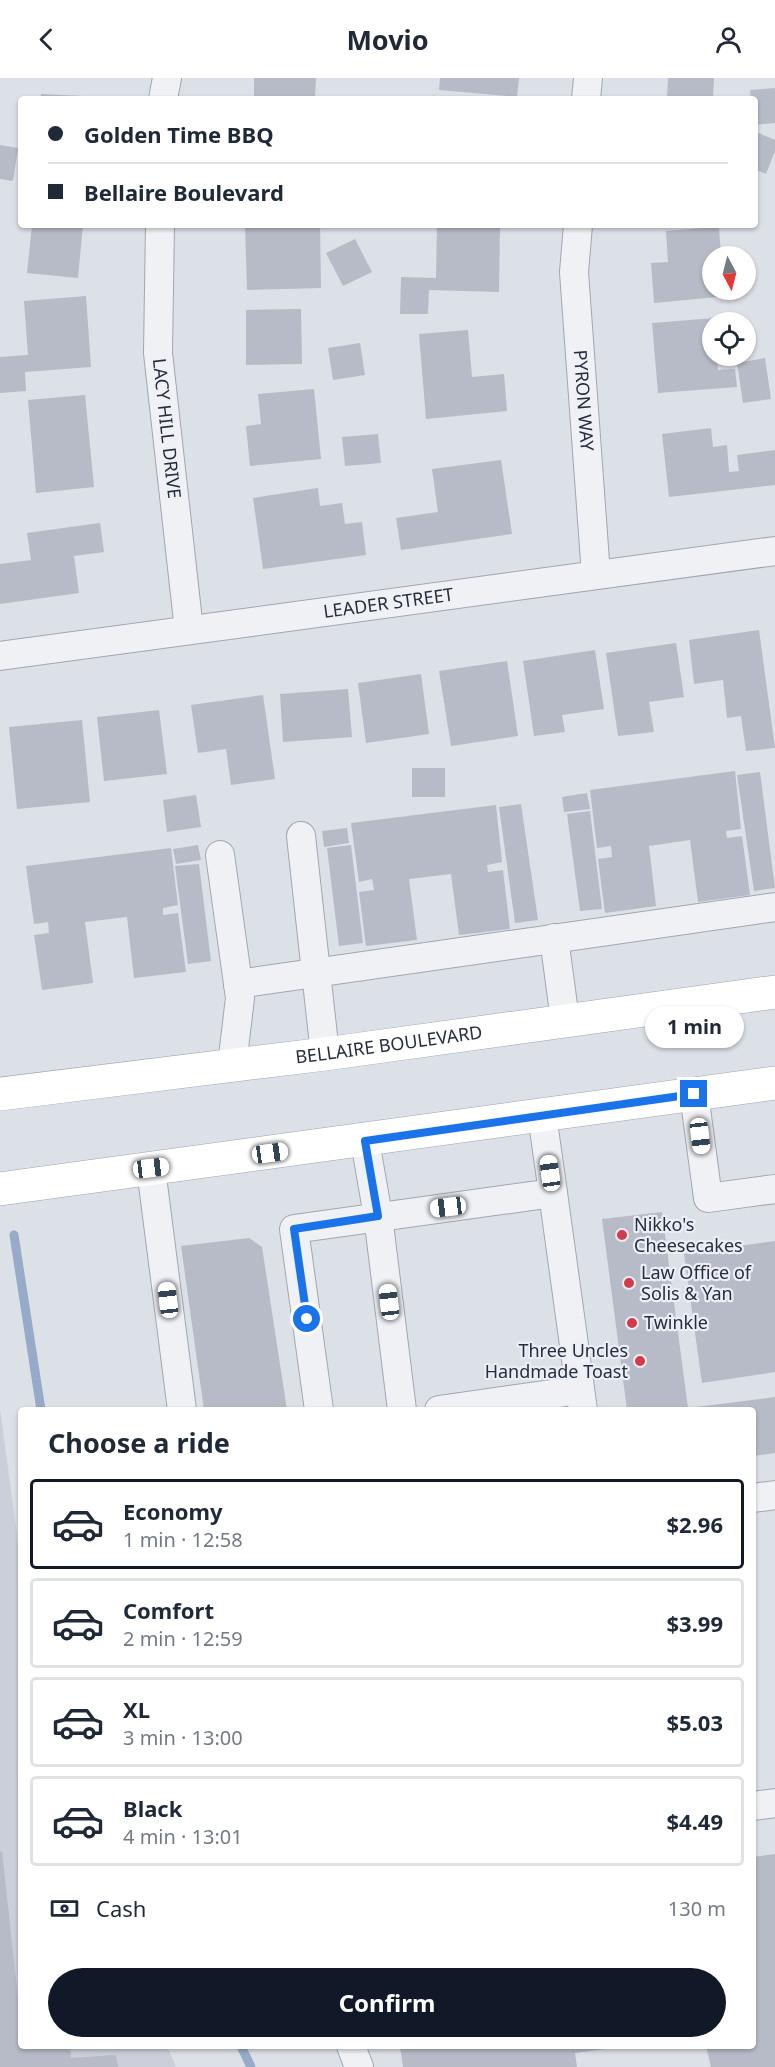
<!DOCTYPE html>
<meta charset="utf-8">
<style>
body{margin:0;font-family:"Noto Sans",sans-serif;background:#f2f2f3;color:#1f2937;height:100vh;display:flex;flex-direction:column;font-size:22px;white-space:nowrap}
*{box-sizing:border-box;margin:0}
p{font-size:20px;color:#747a83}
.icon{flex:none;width:33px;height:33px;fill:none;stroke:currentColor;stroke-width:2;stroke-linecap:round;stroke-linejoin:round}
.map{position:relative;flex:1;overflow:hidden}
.drawer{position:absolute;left:18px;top:1329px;width:738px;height:642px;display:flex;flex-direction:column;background:#fff;border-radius:6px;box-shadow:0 2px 4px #0004}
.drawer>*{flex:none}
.banner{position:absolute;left:18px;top:18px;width:740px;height:132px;border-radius:6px;box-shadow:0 2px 4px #0004;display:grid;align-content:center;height:132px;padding:0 30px;background:#fff}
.needle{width:39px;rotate:173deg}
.buttons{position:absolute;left:702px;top:168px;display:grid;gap:12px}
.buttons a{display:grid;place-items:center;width:54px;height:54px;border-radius:50%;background:#fff;box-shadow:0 2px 4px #0004;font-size:30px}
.end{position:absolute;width:27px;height:27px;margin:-14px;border:8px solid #1a73e8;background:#fff;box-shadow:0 0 0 3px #fff}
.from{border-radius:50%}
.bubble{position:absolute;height:42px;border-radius:21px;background:#fff;box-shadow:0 2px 4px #0004;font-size:20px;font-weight:700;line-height:42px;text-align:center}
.car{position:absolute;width:18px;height:36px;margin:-18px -9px;border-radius:8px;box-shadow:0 0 4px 2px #0007;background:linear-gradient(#fff 24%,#345 0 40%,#fff 0 76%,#345 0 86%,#fff 0)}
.banner b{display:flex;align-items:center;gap:21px;height:57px;font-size:22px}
.banner b+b{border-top:2px solid #e0e1e3}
.banner i{width:15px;height:15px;background:#1f2937}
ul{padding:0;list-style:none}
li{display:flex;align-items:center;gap:18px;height:90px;margin:0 12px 9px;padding:0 18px;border:3px solid #e0e1e3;border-radius:6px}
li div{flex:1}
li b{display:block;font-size:22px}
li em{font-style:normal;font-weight:700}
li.current{border-color:#111827}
li>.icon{width:54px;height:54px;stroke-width:1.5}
h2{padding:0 30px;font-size:27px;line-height:72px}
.pay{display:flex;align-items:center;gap:15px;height:66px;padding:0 30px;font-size:22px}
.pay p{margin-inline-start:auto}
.cta{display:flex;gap:12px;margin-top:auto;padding:12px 30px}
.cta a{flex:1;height:69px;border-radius:36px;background:#111827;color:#fff;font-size:24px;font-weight:700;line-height:69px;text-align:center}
header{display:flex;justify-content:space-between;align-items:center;height:78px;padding:0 30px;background:#fff;font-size:27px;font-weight:700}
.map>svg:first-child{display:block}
.built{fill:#cacfd9}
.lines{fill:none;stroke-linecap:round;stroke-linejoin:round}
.stream{stroke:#95abc9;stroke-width:9}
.building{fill:#b6bbc7}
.minor-casing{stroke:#a1a7b1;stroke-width:30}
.major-casing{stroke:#9ba3b3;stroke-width:34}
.minor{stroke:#eff1f5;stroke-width:28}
.major{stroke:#fff;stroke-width:33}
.route{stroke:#1a73e8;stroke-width:8}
.poi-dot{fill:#d23b49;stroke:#ebeff5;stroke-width:2}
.labels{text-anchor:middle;stroke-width:4.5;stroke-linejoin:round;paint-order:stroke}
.street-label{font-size:18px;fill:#252d3e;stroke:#ebeff5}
.poi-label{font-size:18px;fill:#252d3e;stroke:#ebeff5;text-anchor:start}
</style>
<header><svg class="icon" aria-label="back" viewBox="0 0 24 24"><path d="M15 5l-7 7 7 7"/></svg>Movio<svg class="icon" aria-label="person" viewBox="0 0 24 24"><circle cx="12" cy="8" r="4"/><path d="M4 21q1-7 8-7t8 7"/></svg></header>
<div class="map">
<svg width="775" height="1989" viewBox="0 0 775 1989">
<rect width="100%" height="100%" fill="#dce0e7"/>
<path class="built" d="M 0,1331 L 21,1487 L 21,1968 L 167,1968 L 176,1989 L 0,1989 Z"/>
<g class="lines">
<path class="stream" d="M 14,1157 L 41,1332
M 241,1968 L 251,1989"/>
</g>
<path class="building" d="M 254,0 L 316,0 L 315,21 L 254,21 Z
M 440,0 L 519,0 L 517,19 L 439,12 Z
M 668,0 L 714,0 L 713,21 L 667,21 Z
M 775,10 L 775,45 L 754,47 L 754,21 L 751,21 L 750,12 Z
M 41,16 L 102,19 L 102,21 L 41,21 Z
M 754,53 L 775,62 L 775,73 L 766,96 L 754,91 Z
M 0,67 L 18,70 L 13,103 L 0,101 Z
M 32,147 L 83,147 L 78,200 L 27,195 Z
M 245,147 L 320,147 L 321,210 L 247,212 Z
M 437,147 L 500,147 L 499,214 L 429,212 L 428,236 L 400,236 L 401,199 L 436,200 Z
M 719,149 L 721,178 L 712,178 L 712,212 L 717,212 L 717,219 L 654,225 L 651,185 L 668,184 L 666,153 Z
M 355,161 L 372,194 L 343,208 L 326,175 Z
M 86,218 L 91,289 L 25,294 L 26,313 L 0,315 L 0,279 L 28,277 L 24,223 Z
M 301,231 L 302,286 L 246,287 L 246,232 Z
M 714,240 L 712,278 L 717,278 L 718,292 L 735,291 L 737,309 L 658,315 L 652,245 Z
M 468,252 L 472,299 L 504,296 L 507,333 L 426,341 L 419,256 Z
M 360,265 L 365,297 L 333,302 L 328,270 Z
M 765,280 L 771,321 L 743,325 L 737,285 Z
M 314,311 L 321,381 L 250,388 L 246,348 L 261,346 L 258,316 Z
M 85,317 L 94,409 L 36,415 L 28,322 Z
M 711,350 L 713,369 L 727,367 L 729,394 L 739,393 L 737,377 L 775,372 L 775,407 L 669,419 L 662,356 Z
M 378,356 L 381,385 L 345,388 L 342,359 Z
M 501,382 L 512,456 L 401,472 L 396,440 L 438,434 L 432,391 Z
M 318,410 L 320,428 L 342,425 L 345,446 L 362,444 L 366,477 L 263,491 L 253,420 Z
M 100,445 L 104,474 L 74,478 L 79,515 L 0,526 L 0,486 L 31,482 L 27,455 Z
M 759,552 L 775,670 L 746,673 L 741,638 L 727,640 L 723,602 L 694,606 L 689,562 Z
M 676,565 L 684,619 L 649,624 L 654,654 L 618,658 L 606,575 Z
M 595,572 L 604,631 L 562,637 L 565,654 L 534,658 L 523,583 Z
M 507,583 L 518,658 L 451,668 L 439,593 Z
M 421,596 L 429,656 L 366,665 L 358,605 Z
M 348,611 L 352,659 L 283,664 L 280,616 Z
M 263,617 L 275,701 L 231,707 L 226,671 L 198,675 L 191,627 Z
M 159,632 L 167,696 L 104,703 L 97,639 Z
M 82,642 L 90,724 L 17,731 L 9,649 Z
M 412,690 L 445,690 L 445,719 L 412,719 Z
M 735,693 L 741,751 L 726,753 L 727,760 L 742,758 L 750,817 L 698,824 L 690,762 L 649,768 L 656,828 L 605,835 L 598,781 L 612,779 L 611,768 L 597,770 L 590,712 Z
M 760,694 L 775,810 L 754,813 L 737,697 Z
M 587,715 L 590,731 L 564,734 L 562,719 Z
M 196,717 L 201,749 L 167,754 L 163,722 Z
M 521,726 L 538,842 L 515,845 L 499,729 Z
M 496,727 L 502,784 L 487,787 L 488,794 L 503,792 L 510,851 L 459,857 L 451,796 L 409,801 L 417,862 L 366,868 L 359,814 L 374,812 L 372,801 L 359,804 L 351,745 Z
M 590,733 L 602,831 L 580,833 L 567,736 Z
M 347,750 L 349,765 L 324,769 L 322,753 Z
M 198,767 L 201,782 L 176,786 L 173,771 Z
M 351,767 L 363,865 L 339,868 L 327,770 Z
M 171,770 L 178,827 L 163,830 L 163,837 L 178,835 L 186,894 L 134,900 L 127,839 L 85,844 L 93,905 L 42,912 L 34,857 L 49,855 L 48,844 L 34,846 L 26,788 Z
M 199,786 L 211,883 L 188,886 L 175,788 Z
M 662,1134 L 688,1330 L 775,1319 L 775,1375 L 753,1378 L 753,1332 L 627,1332 L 602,1141 Z
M 249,1160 L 262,1169 L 287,1332 L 204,1332 L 181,1168 Z
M 775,1163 L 775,1294 L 702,1305 L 684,1176 Z
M 2,1773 L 21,1948 L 21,1968 L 70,1968 L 71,1980 L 116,1977 L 118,1989 L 0,1989 L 0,1774 Z
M 775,1776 L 775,1989 L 711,1989 L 706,1968 L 753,1968 L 753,1779 Z
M 400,1968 L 621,1968 L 621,1969 L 575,1975 L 577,1989 L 403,1989 Z"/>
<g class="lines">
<defs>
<g id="minor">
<path d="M 163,21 L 167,0"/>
<path d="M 586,21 L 588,0"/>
<path id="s1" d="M 160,147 L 158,275 L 189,552"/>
<path id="s2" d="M 578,147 L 574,194 L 596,497"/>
<path id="s3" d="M 0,578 L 775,473"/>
<path d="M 301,758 L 325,976"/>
<path d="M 220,777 L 240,920 L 232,987"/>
<path d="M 554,860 L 565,942"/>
<path d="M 238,906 L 775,829"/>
<path d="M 694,1016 L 708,1120 L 775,1111"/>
<path d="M 542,1037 L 553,1115"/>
<path d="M 365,1063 L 378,1138 L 402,1332"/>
<path d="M 151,1091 L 182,1332"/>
<path d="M 319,1332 L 294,1151 L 553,1115 L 583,1332"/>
<path d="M 439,1332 L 580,1312"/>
<path d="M 753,1420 L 775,1417"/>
<path d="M 753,1728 L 775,1725"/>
<path d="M 351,1968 L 359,1989"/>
</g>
<g id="major">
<path id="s4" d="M 0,1016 L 325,976 L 775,914"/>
<path d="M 0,1111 L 775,1005"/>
</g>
</defs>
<use href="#minor" class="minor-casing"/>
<use href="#major" class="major-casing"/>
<use href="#minor" class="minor"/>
<use href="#major" class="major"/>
</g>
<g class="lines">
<path class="route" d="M 307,1241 L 294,1151 L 378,1138 L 365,1063 L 694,1016"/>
</g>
<g class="poi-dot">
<circle cx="622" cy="1157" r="6"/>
<circle cx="629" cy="1205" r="6"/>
<circle cx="632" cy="1245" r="6"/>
<circle cx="640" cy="1283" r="6"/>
</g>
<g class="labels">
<g class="street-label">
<text dy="6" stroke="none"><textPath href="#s2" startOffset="176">PYRON WAY</textPath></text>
<text dy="6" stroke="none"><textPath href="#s1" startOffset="204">LACY HILL DRIVE</textPath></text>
<text dy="6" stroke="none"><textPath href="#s3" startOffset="392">LEADER STREET</textPath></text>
<text dy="6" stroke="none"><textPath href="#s4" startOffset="392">BELLAIRE BOULEVARD</textPath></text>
</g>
<g class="poi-label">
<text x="634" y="1153">Nikko's<tspan x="634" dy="21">Cheesecakes</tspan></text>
<text x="641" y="1201">Law Office of<tspan x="641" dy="21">Solis &amp; Yan</tspan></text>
<text x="644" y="1251">Twinkle</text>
<text x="628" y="1279" text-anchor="end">Three Uncles<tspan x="628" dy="21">Handmade Toast</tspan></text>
</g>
</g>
</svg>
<div class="buttons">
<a><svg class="needle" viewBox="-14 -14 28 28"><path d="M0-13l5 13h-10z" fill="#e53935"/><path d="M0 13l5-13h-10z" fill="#747a83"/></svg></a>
<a><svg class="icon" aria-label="locate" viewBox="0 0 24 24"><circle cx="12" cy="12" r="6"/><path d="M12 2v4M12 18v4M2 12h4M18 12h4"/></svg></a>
</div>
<i class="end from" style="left:307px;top:1241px"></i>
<i class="end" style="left:694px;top:1016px"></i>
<div class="bubble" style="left:645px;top:928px;width:99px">1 min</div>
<i class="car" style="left:700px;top:1058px;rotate:173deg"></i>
<i class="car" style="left:270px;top:1075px;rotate:82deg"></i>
<i class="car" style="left:151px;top:1090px;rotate:83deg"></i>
<i class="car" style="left:550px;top:1095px;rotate:352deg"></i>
<i class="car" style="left:448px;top:1129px;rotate:263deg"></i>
<i class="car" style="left:168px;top:1222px;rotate:353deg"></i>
<i class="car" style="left:389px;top:1224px;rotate:353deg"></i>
<div class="banner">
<b><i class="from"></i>Golden Time BBQ</b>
<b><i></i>Bellaire Boulevard</b>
</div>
<section class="drawer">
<h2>Choose a ride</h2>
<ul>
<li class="current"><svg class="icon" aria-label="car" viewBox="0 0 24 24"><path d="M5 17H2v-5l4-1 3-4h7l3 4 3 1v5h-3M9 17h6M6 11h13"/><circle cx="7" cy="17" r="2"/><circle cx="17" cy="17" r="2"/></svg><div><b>Economy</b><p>1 min · 12:58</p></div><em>$2.96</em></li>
<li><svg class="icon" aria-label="car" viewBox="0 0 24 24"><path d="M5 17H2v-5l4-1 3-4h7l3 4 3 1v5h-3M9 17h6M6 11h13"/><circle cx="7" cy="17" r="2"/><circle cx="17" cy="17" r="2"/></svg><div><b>Comfort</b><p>2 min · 12:59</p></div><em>$3.99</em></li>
<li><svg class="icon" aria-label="car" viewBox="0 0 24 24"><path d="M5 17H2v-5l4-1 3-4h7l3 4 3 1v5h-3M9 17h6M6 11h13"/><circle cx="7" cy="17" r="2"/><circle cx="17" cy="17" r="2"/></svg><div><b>XL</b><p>3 min · 13:00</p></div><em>$5.03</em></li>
<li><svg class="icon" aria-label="car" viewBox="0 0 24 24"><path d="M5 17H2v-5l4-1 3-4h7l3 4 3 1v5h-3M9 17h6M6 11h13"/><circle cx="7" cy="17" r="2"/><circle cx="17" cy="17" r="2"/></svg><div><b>Black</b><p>4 min · 13:01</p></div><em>$4.49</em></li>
</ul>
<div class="pay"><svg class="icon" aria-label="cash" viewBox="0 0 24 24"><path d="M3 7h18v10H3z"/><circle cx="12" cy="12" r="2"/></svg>Cash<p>130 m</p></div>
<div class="cta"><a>Confirm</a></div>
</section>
</div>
